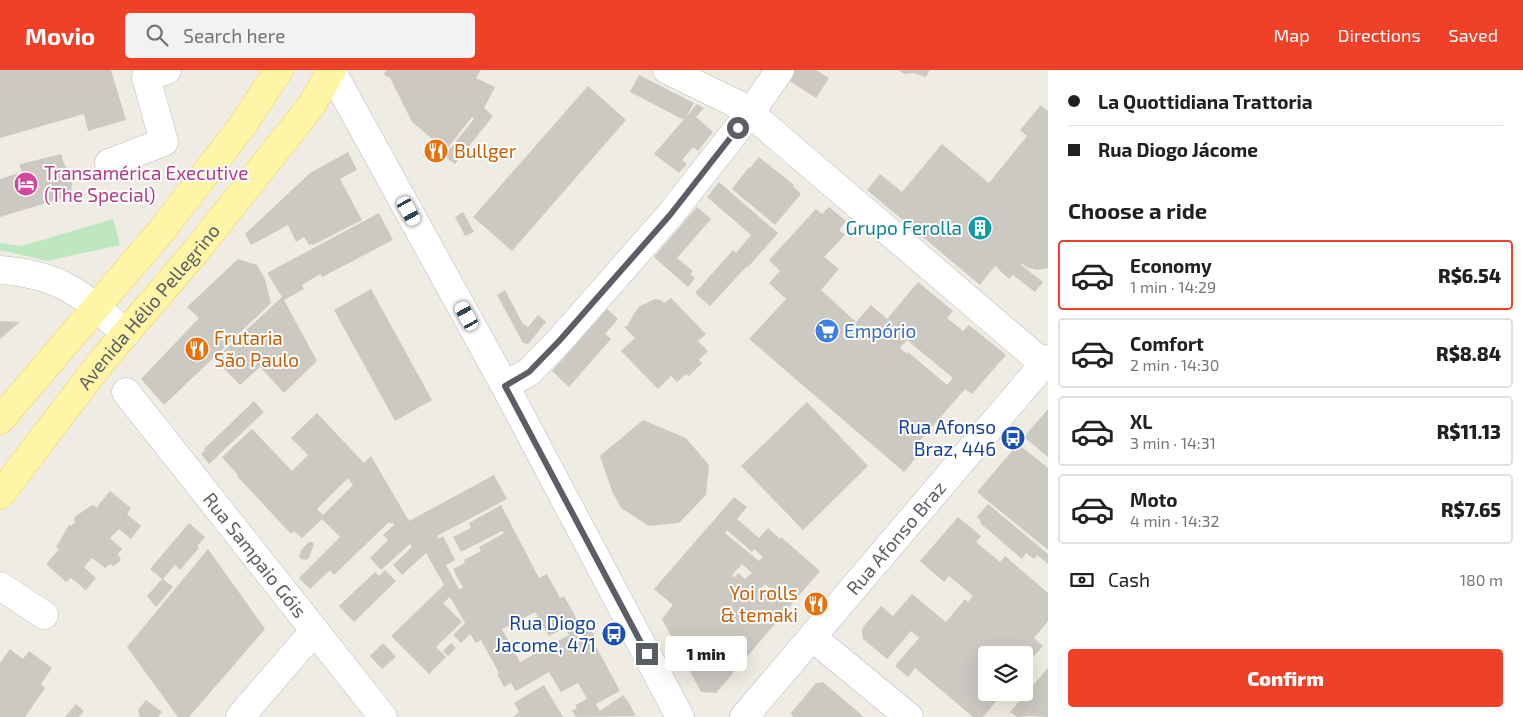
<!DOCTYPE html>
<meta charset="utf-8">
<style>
body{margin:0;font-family:"Exo 2",sans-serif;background:#f2f2f2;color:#202124;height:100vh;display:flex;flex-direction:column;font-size:19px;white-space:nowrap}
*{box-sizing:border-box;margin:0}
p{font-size:16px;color:#757577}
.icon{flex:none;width:28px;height:28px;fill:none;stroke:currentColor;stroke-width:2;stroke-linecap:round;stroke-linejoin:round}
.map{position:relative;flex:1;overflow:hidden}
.sheet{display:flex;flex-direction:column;background:#fff;width:475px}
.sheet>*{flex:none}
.top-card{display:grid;align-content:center;height:110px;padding:0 20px;background:#fff}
.tools{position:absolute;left:978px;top:576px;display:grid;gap:10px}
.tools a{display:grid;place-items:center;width:55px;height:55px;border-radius:5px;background:#fff;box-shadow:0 5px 20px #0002;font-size:25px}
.end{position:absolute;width:22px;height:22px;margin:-11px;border:6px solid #5b5e64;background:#fff;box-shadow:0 0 0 2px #fff}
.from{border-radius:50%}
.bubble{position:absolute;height:35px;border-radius:5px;background:#fff;box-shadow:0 5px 20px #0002;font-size:16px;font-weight:800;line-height:35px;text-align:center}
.car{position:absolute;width:15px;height:30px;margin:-15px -8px;border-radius:6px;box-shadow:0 0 4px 1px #0007;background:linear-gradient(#fff 24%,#345 0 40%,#fff 0 76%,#345 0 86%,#fff 0)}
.top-card b{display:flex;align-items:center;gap:18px;height:48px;font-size:19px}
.top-card b+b{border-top:1px solid #e0e0e0}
.top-card i{width:12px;height:12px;background:#202124}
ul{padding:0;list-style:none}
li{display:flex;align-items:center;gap:15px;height:70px;margin:0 10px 8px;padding:0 10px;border:2px solid #e0e0e0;border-radius:5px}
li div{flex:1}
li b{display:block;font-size:19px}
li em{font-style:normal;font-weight:800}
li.current{border-color:#f04027}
li>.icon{width:45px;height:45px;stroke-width:1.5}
h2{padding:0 20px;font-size:22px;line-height:60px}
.pay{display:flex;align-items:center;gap:12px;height:55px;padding:0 20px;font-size:19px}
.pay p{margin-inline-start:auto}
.cta{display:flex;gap:10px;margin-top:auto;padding:10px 20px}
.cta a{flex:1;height:58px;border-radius:5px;background:#f04027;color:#fff;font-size:20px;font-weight:800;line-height:58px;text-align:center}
header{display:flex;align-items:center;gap:30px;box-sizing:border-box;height:70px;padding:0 25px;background:#f04027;color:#fff}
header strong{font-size:24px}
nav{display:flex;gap:28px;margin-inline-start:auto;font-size:18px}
.search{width:350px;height:45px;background:#f2f2f2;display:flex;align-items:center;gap:12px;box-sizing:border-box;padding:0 18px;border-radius:5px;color:#757577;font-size:19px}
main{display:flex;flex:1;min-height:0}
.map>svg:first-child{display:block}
.green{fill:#bee7c0}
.building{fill:#cbc9c2;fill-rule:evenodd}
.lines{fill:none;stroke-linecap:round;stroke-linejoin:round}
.minor-casing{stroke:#b8babf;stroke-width:29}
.major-casing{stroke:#f7d053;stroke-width:29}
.minor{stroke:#fff;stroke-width:28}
.major{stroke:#fff5a7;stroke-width:28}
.route{stroke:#5b5e64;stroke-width:6}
.labels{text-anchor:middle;stroke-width:4;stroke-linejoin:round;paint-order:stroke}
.food-label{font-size:19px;fill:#c56008;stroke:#fff;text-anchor:start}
.hotel-label{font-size:19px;fill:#b23c85;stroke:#fff;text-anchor:start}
.culture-label{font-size:19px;fill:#0d838f;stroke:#fff;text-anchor:end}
.street-label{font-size:19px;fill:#5b5e64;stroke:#fff}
.shop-label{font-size:19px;fill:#366cbe;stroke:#fff;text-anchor:start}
.transit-label{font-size:19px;fill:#164399;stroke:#fff;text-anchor:end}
</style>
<header>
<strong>Movio</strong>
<div class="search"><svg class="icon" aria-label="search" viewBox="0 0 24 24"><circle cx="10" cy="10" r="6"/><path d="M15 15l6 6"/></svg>Search here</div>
<nav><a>Map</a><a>Directions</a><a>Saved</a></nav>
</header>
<main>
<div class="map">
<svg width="1048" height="647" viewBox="0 0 1048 647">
<rect width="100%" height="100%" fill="#eeece3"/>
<path class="green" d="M 113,149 L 120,175 L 47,191 L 0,180 L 0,173 L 22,176 Z"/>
<path class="building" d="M 0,0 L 111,0 L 126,50 L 88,61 L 84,44 L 0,68 Z
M 386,0 L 481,0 L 476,8 L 495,17 L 484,38 L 493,46 L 455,94 L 444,86 L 474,49 L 472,47 L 435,94 L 423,86 L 435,71 L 412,52 L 390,8 L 384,5 Z
M 791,0 L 816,0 L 829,8 L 816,28 L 785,8 Z
M 898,0 L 930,0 L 926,7 L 914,3 L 904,4 Z
M 639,5 L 694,33 L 684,50 L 630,22 Z
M 588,16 L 626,50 L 512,181 L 473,147 Z
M 697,34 L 704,38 L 696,47 L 713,62 L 698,81 L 693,77 L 682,90 L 687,94 L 679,103 L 654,84 Z
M 1041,35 L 1048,41 L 1048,198 L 1037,200 L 1029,198 L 1022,194 L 1021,195 L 1043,212 L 1035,222 L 1013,205 L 1009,209 L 995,196 L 980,215 L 867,120 L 880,104 L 902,122 L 942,74 L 989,113 L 1027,66 L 1020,60 Z
M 348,82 L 357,100 L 340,109 L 362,150 L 313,175 L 312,174 L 309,175 L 304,167 L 296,172 L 288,155 L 251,175 L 245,164 L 310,103 Z
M 61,84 L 64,94 L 70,102 L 72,115 L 71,117 L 73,125 L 0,147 L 0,109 L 22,102 L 19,95 L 21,94 Z
M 759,87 L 794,115 L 793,116 L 801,124 L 775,155 L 732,119 L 749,97 L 750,98 Z
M 719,112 L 778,163 L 748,197 L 747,196 L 710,236 L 695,223 L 733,180 L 736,183 L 751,165 L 707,127 Z
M 697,137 L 711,149 L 677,188 L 693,201 L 690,204 L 695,208 L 688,217 L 654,187 Z
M 829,137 L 846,151 L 839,160 L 845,165 L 824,187 L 839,199 L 821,220 L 856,252 L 871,235 L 887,249 L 918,212 L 953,241 L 947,248 L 963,261 L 969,255 L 1006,285 L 972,324 L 965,319 L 912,380 L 918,385 L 904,402 L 749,269 L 786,229 L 769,213 L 780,201 L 769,190 L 816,139 L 822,144 ZM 907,270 L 953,308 L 947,315 L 908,282 L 907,284 L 900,278 Z
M 463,142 L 474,162 L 465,166 L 455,147 Z
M 379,143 L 393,170 L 322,207 L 320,204 L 302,215 L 304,219 L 284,230 L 317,291 L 284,323 L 260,297 L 240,315 L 215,289 L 282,227 L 267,203 Z
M 238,189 L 257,195 L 265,209 L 271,233 L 164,335 L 141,309 L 199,248 L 187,237 Z
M 371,219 L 432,330 L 395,351 L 334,240 Z
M 505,220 L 523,254 L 528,257 L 538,245 L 546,252 L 528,274 L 523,273 L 497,225 Z
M 671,228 L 706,264 L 698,271 L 708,281 L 699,290 L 702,293 L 689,306 L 686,304 L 677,312 L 671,306 L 658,319 L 621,281 L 635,268 L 624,257 L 627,256 L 635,242 L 640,236 L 655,229 L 661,230 L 664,233 Z
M 607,239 L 618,249 L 605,264 L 611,269 L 569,317 L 552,301 Z
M 0,251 L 20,252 L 0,269 Z
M 254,331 L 264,342 L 209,394 L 201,384 L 205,380 L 204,379 Z
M 807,332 L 868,396 L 803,460 L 741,396 Z
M 1048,339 L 1048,387 L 1024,367 Z
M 317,343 L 364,393 L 371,386 L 409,451 L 494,405 L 507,429 L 437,466 L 439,469 L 443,466 L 455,490 L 446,495 L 459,519 L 463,518 L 453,499 L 465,493 L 464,490 L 481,481 L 479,477 L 504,463 L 502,461 L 461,482 L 453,467 L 471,458 L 469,453 L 501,435 L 539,508 L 547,504 L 560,528 L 564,526 L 578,551 L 575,552 L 579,559 L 588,554 L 595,567 L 592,569 L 620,621 L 596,634 L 600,641 L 623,625 L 629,633 L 636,646 L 576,647 L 572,641 L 577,638 L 575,635 L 587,629 L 578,613 L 561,622 L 549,602 L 516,621 L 511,613 L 504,617 L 497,604 L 499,603 L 481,570 L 476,573 L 470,564 L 461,573 L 453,565 L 465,553 L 450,527 L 443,533 L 462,552 L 436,577 L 446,587 L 429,604 L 391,566 L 444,515 L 426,483 L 402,505 L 393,495 L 412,477 L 410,474 L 381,500 L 370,488 L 388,470 L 383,465 L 394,455 L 392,452 L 391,454 L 389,452 L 334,505 L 330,500 L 310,519 L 299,508 L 340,467 L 322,449 L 302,468 L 294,461 L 291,464 L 237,406 L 238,405 L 222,387 L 252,359 L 292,401 L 308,385 L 291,368 ZM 348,408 L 353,415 L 323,445 L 317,439 ZM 535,542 L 549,566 L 565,558 L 569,565 L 520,592 L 502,559 Z
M 643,350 L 686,368 L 709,395 L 706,425 L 679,453 L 649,456 L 621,438 L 612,421 L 600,386 Z
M 1018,374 L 1048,398 L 1048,480 L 977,422 Z
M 110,421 L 131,438 L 127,444 L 141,456 L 131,469 L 119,459 L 110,468 L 122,479 L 118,484 L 121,490 L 115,495 L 113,496 L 110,494 L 105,498 L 92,488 L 84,497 L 96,508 L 86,520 L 71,508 L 66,512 L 47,495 L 47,493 L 59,479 L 56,477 L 58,474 L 69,455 L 71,456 L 75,452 L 74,449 L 76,446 L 89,437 L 94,435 L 96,438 Z
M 734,427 L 747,437 L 737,449 L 759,468 L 768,458 L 780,469 L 781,467 L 820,501 L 716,623 L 701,622 L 662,549 L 673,535 L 654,519 ZM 727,460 L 752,482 L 754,479 L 763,487 L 759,491 L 725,463 ZM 742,494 L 752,503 L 745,509 L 738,503 L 734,508 L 732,505 ZM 765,514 L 772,520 L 767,525 L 760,519 Z
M 988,434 L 1048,484 L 1048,494 L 1037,485 L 1034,489 L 1026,483 L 1022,489 L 980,453 L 981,451 L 977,447 Z
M 958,447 L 981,466 L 976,472 L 1000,492 L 1005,486 L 1048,523 L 1048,551 L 1034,568 L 1043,576 L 1033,587 L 1019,575 L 1010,585 L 986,585 L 986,622 L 1004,622 L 983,647 L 973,647 L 915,598 L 908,607 L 895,596 L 919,568 L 911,561 L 887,589 L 863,569 L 862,562 L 863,557 L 881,536 L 893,546 L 912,524 L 946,552 L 965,529 L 968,532 L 973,526 L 949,506 L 944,512 L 920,491 Z
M 189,453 L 205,467 L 197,476 L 199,478 L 180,500 L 175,495 L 163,509 L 173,517 L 156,537 L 147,526 L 162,509 L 150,499 Z
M 309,472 L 313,472 L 314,474 L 309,488 L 307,490 L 301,489 L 299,487 L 301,480 Z
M 208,479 L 265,559 L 189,647 L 178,647 L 127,577 Z
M 385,500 L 396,511 L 354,552 L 339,536 L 375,502 L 379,506 Z
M 383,573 L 396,587 L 382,599 L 370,586 Z
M 451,573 L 456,578 L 448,586 L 443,581 Z
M 10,579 L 23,589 L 29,581 L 52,598 L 41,614 L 45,618 L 25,647 L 0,647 L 0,593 Z
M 1048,598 L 1048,647 L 1029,646 L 1017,647 L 1010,642 Z
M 823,612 L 864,647 L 793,647 L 791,643 L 816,613 Z
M 544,615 L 563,647 L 513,647 L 519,642 L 514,633 Z
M 146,630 L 162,642 L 158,647 L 140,647 L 138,640 Z
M 76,634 L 84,641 L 79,647 L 65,647 Z"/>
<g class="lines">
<defs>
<g id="minor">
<path d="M 331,0 L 505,316 L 680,647"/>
<path d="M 667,0 L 735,33 L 750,43 L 1044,294"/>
<path d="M 109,93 L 164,72 L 146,7 L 167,0"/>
<path d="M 0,200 C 60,204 84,225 126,264"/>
<path d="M 505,316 L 529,302 L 560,270 L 670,145 L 750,43 L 780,0"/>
<path id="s1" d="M 126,322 L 383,647"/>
<path d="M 0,516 L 44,545"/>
<path d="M 812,567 L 909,647"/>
<path d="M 240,647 L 315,560"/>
<path id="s2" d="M 744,647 L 1048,289"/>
</g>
<g id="major">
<path d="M 0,350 L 162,160 L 242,56 L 279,0"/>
<path id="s3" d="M 0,425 L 101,292 L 196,181 L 311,36 L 332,0"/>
</g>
</defs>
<use href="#minor" class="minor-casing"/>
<use href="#major" class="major-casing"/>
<use href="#minor" class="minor"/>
<use href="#major" class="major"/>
</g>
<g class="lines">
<path class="route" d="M 647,584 L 505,316 L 529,302 L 560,270 L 670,145 L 738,58"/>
</g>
<defs>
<symbol id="restaurant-disc" viewBox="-11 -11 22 22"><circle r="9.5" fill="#e8710a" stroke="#fff"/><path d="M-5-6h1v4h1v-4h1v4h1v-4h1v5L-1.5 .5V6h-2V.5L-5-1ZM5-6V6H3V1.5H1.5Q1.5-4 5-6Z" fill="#fff"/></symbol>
<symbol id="hotel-disc" viewBox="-11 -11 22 22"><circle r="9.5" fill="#d1479c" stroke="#fff"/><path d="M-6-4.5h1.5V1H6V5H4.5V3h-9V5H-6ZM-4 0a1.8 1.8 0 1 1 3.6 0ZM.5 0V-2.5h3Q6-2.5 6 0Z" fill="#fff"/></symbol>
<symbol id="building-disc" viewBox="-11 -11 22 22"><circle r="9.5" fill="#0f9aa8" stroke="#fff"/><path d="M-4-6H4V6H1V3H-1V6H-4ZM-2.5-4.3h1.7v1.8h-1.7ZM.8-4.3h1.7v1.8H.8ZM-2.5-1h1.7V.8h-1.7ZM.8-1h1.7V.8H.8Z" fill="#fff"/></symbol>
<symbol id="supermarket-disc" viewBox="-11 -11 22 22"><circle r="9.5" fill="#3f7fe0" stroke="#fff"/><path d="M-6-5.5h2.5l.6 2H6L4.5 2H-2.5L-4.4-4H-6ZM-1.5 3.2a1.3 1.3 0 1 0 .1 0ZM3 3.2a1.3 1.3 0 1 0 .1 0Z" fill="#fff"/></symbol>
<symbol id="bus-disc" viewBox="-11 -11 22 22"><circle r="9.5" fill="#1a4fb4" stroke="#fff"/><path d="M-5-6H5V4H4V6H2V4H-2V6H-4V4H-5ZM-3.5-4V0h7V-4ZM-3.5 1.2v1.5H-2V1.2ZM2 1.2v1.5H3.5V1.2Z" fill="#fff"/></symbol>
</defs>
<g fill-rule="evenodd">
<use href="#restaurant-disc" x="422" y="67" width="28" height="28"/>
<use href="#hotel-disc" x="12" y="100" width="28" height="28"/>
<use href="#building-disc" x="966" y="144" width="28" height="28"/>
<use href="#supermarket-disc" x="813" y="247" width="28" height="28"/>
<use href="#restaurant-disc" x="183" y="265" width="28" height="28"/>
<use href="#bus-disc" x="999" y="354" width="28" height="28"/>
<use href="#restaurant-disc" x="802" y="520" width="28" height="28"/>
<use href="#bus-disc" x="600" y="550" width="28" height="28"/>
</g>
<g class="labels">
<g class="food-label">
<text x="454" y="88">Bullger</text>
<text x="214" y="275">Frutaria<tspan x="214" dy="22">São Paulo</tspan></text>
<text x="798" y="530" text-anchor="end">Yoi rolls<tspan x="798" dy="22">&amp; temaki</tspan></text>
</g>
<g class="hotel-label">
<text x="44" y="110">Transamérica Executive<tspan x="44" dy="22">(The Special)</tspan></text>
</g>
<g class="culture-label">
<text x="962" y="165">Grupo Ferolla</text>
</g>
<g class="street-label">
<text dy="7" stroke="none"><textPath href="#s3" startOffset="240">Avenida Hélio Pellegrino</textPath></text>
<text dy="7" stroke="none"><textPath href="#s2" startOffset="235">Rua Afonso Braz</textPath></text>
<text dy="7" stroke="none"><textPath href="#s1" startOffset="208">Rua Sampaio Góis</textPath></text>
</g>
<g class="shop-label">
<text x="844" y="268">Empório</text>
</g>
<g class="transit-label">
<text x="996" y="364">Rua Afonso<tspan x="996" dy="22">Braz, 446</tspan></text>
<text x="596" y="560">Rua Diogo<tspan x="596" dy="22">Jacome, 471</tspan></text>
</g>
</g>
</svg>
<div class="tools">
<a><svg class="icon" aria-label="layers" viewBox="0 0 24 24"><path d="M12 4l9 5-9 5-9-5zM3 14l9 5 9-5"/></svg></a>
</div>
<i class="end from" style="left:738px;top:58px"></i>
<i class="end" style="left:647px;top:584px"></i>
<div class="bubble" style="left:665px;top:566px;width:82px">1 min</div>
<i class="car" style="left:409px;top:141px;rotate:151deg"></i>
<i class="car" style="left:467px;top:246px;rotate:331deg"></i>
</div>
<section class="sheet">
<div class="top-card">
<b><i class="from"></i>La Quottidiana Trattoria</b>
<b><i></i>Rua Diogo Jácome</b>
</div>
<h2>Choose a ride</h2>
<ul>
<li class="current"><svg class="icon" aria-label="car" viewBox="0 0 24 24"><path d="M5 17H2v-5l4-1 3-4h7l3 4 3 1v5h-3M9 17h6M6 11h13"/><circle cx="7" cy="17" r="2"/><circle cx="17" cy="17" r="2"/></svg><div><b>Economy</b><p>1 min · 14:29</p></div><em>R$6.54</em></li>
<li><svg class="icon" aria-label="car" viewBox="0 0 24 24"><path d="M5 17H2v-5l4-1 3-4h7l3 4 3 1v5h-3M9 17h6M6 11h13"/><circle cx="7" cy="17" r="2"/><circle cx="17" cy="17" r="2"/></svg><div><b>Comfort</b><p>2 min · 14:30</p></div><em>R$8.84</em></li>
<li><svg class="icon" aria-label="car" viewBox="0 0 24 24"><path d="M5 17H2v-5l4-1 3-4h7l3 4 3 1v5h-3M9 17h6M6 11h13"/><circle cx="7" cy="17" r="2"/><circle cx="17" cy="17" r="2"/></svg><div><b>XL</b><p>3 min · 14:31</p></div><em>R$11.13</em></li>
<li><svg class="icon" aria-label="car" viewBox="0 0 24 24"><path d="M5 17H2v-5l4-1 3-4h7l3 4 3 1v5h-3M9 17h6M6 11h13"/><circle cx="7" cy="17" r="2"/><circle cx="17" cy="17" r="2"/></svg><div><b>Moto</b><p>4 min · 14:32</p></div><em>R$7.65</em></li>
</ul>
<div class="pay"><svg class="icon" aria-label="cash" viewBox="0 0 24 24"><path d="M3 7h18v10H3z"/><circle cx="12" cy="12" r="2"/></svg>Cash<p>180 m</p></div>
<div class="cta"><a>Confirm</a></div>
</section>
</main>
